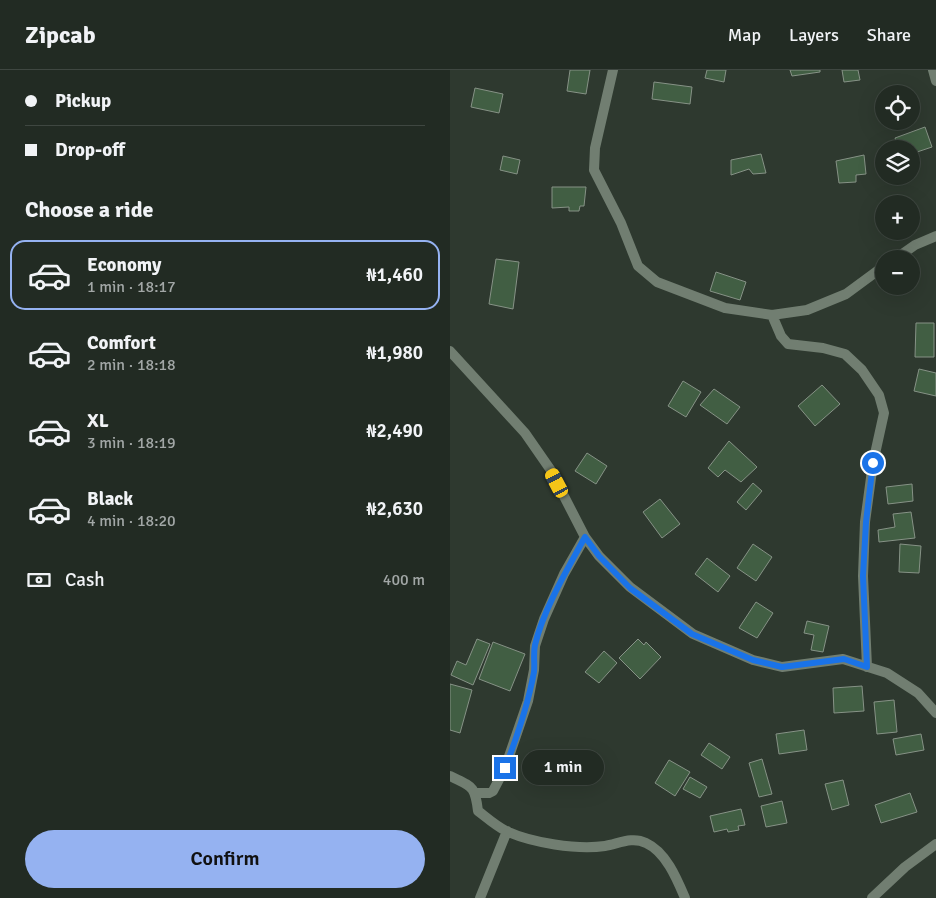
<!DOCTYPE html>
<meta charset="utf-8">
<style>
body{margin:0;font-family:Signika,sans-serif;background:#2a332b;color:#f1f3f6;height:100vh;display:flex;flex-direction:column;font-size:19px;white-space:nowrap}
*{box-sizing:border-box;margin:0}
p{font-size:16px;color:#a2a7a6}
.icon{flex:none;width:28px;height:28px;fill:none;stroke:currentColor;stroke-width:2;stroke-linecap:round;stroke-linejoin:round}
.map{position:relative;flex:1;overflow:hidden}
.details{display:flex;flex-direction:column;background:#222b23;width:450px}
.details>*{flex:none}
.hud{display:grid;align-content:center;height:110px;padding:0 25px;background:#222b23}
.buttons{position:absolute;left:425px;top:15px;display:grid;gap:10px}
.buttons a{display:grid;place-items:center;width:45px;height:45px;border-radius:50%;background:#222b23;box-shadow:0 5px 20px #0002,0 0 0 1px #3f4741;font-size:25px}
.end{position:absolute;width:22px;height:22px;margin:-11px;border:6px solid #1a73e8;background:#fff;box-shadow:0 0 0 2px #fff}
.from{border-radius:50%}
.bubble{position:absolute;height:35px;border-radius:18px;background:#222b23;box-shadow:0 5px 20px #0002,0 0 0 1px #3f4741;font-size:16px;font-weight:600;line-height:35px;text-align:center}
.car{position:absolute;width:15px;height:30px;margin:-15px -8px;border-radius:6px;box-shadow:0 0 4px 1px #0007;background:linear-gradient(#f5c518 24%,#345 0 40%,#f5c518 0 76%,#345 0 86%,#f5c518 0)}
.hud b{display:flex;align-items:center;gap:18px;height:48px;font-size:19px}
.hud b+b{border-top:1px solid #3f4741}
.hud i{width:12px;height:12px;background:#f1f3f6}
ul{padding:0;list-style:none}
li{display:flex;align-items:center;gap:15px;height:70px;margin:0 10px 8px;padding:0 15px;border:2px solid transparent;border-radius:15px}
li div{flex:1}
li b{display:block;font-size:19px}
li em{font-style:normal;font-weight:600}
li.active{border-color:#95b2f1}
li>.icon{width:45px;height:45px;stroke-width:1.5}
h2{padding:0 25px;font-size:22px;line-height:60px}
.pay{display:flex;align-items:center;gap:12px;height:55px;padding:0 25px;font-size:19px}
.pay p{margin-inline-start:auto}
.cta{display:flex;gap:10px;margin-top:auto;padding:10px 25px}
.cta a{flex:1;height:58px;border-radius:30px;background:#95b2f1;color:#111;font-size:20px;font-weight:600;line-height:58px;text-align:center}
header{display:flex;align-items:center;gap:30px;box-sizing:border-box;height:70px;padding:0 25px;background:#222b23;border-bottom:1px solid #3f4741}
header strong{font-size:24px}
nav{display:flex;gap:28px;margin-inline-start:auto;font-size:18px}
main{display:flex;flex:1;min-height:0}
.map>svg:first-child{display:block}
.building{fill:#415e43;stroke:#869286}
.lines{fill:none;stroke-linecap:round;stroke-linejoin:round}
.minor{stroke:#717e71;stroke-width:10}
.route{stroke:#1a73e8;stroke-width:6}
</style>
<header>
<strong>Zipcab</strong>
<nav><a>Map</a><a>Layers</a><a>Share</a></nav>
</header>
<main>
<section class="details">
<div class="hud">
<b><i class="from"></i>Pickup</b>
<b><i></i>Drop-off</b>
</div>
<h2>Choose a ride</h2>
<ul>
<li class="active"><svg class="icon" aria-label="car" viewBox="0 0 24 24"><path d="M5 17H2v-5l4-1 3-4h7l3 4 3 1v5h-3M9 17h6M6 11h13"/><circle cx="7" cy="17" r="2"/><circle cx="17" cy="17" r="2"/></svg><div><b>Economy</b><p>1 min · 18:17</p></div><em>₦1,460</em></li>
<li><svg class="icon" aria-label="car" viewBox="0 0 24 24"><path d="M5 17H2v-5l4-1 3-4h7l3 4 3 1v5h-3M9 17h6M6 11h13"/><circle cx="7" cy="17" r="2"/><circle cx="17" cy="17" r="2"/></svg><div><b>Comfort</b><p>2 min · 18:18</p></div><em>₦1,980</em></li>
<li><svg class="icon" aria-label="car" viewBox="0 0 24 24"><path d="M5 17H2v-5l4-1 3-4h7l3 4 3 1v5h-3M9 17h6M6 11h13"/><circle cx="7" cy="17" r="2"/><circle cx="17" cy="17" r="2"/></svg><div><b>XL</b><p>3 min · 18:19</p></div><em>₦2,490</em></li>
<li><svg class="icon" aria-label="car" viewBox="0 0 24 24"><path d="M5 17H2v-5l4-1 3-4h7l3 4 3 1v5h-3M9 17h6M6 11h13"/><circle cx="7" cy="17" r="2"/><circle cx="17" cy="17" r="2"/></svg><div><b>Black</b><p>4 min · 18:20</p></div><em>₦2,630</em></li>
</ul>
<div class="pay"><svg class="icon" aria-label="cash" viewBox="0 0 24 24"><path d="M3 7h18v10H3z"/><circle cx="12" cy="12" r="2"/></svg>Cash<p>400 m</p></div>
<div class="cta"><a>Confirm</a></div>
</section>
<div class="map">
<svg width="486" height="828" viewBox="0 0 486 828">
<rect width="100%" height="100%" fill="#2e392f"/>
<path class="building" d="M 120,0 L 140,0 L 136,24 L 117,21 Z
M 257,0 L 276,0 L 274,12 L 255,8 Z
M 340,0 L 370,0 L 370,2 L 342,6 Z
M 392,0 L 408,0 L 410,10 L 394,12 Z
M 204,12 L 242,17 L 240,34 L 202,29 Z
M 25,18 L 53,24 L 49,43 L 21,37 Z
M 475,57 L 482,77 L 461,84 L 461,79 L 449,79 L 445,68 Z
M 311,84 L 316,103 L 303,104 L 299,99 L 281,105 L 281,90 Z
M 414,85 L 416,104 L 406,105 L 406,112 L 389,113 L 386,91 Z
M 53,86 L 70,90 L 67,104 L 50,100 Z
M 102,117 L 136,117 L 134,136 L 130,136 L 129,141 L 119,141 L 119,137 L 102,138 Z
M 46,189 L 69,192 L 63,239 L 39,234 Z
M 266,202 L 296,212 L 290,230 L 260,221 Z
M 466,253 L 484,253 L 484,287 L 465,287 Z
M 469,299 L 486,303 L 486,326 L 464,321 Z
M 233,311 L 251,322 L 236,347 L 218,336 Z
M 372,315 L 390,334 L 365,356 L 348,336 Z
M 264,319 L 290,337 L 277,354 L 250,335 Z
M 279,371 L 307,397 L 291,412 L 275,400 L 268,407 L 258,398 Z
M 137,383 L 157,396 L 146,414 L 125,401 Z
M 303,413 L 312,421 L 296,440 L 287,432 Z
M 462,414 L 463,431 L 438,434 L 436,417 Z
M 210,429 L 230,454 L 212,468 L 193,442 Z
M 461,442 L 465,468 L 429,472 L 428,460 L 445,457 L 443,444 Z
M 303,474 L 322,487 L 306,511 L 287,498 Z
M 450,474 L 471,476 L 469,503 L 449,502 Z
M 257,488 L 280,506 L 268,522 L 245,504 Z
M 306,532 L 323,543 L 307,568 L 289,558 Z
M 357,551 L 379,556 L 373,582 L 361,580 L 364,565 L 354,563 Z
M 27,569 L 40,574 L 23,615 L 1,605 L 7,591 L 16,595 Z
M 188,569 L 194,575 L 196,572 L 211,587 L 190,609 L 169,588 Z
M 43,572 L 75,584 L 60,621 L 29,609 Z
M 154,581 L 167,593 L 149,613 L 135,602 Z
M 0,614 L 22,620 L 10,663 L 0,660 Z
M 412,616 L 414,641 L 384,643 L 383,618 Z
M 444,630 L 447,662 L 427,664 L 424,632 Z
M 354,660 L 357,680 L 329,684 L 326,664 Z
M 471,664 L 474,680 L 446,685 L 443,669 Z
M 259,673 L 280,687 L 272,699 L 251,685 Z
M 312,689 L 322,724 L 309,727 L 299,693 Z
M 219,690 L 240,702 L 225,726 L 205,713 Z
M 240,707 L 257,717 L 250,728 L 233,719 Z
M 393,710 L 399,735 L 382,740 L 375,714 Z
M 460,723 L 467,742 L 431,753 L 425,735 Z
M 332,731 L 337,753 L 316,757 L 311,736 Z
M 291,739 L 295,755 L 288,756 L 289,760 L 278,762 L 277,759 L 264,762 L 260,746 Z"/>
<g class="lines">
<path class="minor" d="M 163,0 L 145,78 L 144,100 L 171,153 L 188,196 L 207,212 L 275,238 L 322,245 L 357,240 L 396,224 L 434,196
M 483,0 L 486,11
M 445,189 L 465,175 L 486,166
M 322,245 L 331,266 L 338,274 L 373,278 L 395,284 L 412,300 L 429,325 L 434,343 L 423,393 L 415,452 L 413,506 L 417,597
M 0,281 L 75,363 L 100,399 L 135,467 L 149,486 L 180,517 L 243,564 L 303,590 L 332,597 L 393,589 L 437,603 L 468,623 L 486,643
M 0,706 C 22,717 25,715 28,741 C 37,748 46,756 56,761 C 82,773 127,780 155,776 C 168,774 182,766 196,773 C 216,782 227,809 235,828
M 25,723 L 39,723 L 43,721 L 55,698 L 78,631 L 84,600 L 85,576 L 94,549 L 114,504 L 135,467
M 30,828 L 57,761
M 422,828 L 455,797 L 486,774"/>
</g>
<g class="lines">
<path class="route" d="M 55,698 C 67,667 78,635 84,602 C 85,593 83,584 85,575 C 93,540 118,498 135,467 L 149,486 L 180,518 L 242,564 L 303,590 L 332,597 L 394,589 L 417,597 L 413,506 L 416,452 L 423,393"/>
</g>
</svg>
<div class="buttons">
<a><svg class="icon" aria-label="locate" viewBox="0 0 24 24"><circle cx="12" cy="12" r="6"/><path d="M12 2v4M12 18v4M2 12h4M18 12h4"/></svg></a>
<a><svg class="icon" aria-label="layers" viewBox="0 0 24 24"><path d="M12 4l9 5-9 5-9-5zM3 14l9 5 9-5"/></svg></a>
<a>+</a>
<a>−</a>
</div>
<i class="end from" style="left:423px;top:393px"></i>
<i class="end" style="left:55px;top:698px"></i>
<div class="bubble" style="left:72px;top:680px;width:82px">1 min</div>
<i class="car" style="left:107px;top:413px;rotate:332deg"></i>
</div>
</main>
